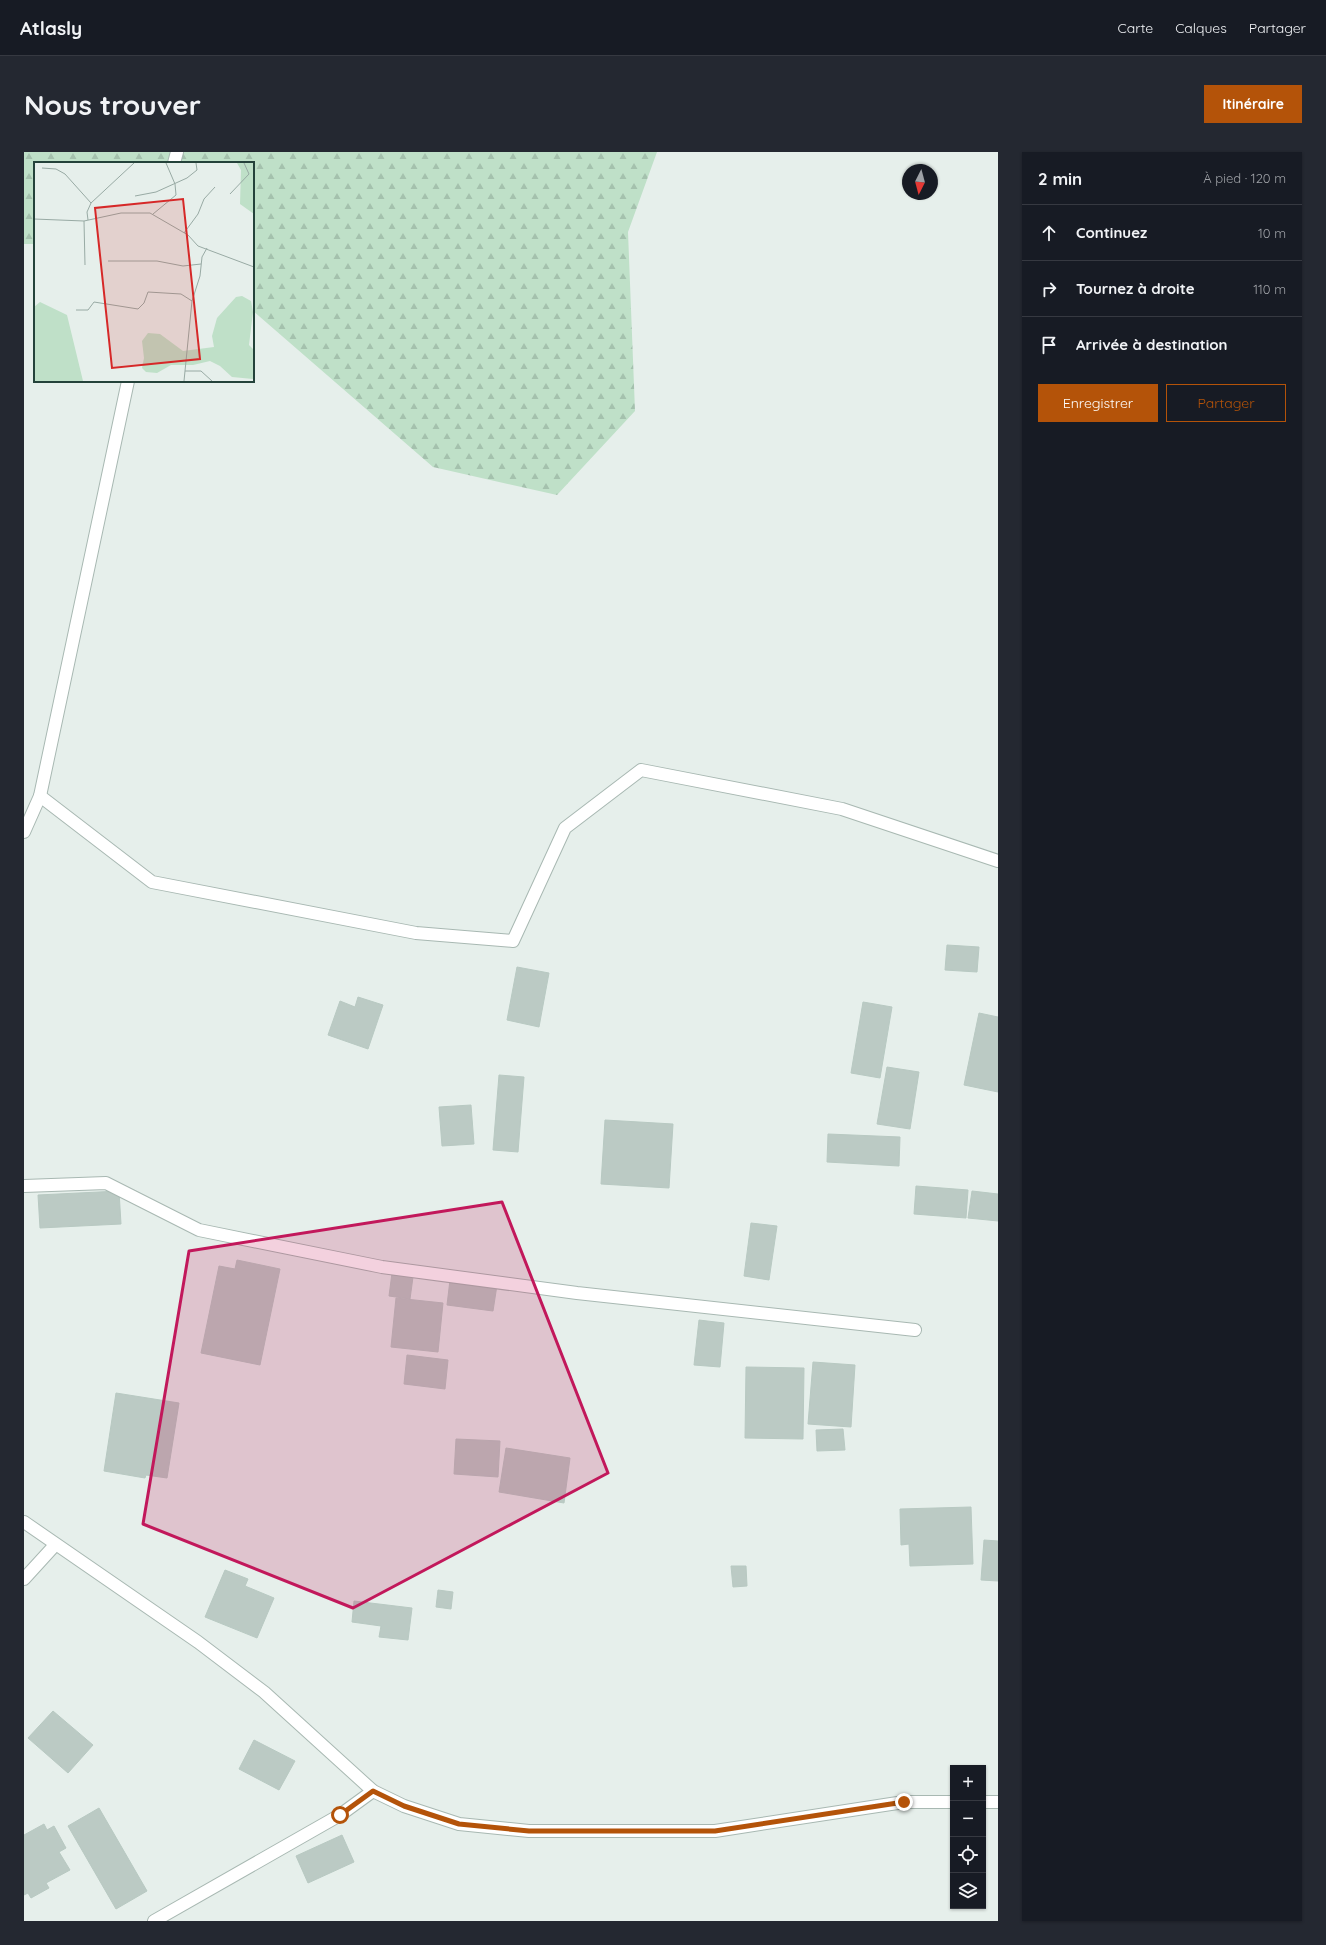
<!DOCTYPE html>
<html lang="fr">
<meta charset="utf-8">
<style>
:root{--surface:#171b24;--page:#242831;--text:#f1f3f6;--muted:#9ea1a6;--line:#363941;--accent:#b45309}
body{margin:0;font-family:Quicksand,sans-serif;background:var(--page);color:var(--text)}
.controls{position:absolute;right:12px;bottom:12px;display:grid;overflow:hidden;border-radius:0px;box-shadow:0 1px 3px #0004}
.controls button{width:36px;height:36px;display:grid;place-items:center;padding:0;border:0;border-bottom:1px solid var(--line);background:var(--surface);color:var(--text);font:20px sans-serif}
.compass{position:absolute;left:878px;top:12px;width:36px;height:36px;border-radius:50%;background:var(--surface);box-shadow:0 1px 3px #0004;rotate:186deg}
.stop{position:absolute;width:12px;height:12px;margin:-9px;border:3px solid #b45309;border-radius:50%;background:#fff}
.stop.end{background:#b45309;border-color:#fff;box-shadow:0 1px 4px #0008}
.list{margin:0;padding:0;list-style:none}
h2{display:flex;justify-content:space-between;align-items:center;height:52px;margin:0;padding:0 16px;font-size:17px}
h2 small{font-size:13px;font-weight:400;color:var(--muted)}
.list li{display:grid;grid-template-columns:26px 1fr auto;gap:12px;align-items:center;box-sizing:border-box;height:56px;padding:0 16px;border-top:1px solid var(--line)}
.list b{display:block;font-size:15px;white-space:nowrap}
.list em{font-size:13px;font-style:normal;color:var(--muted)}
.actions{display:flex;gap:8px;padding:12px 16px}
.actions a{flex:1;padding:9px 0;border:1px solid var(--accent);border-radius:0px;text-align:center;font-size:14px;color:var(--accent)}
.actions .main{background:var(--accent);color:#fff}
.icon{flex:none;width:22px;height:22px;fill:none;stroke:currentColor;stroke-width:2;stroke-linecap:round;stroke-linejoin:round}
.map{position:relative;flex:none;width:974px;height:1769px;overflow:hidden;border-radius:0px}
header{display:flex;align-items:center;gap:24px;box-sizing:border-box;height:56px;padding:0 20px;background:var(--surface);border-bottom:1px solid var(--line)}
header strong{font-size:19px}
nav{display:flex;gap:22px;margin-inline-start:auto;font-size:14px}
.intro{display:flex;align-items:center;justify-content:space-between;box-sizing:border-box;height:96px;padding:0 24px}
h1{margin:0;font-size:28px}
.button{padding:10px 18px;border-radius:0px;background:var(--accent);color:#fff;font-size:14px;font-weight:700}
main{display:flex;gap:24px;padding:0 24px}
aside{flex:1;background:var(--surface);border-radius:0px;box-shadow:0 1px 3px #0004}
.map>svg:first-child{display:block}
.forest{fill:url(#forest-firs)}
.building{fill:#bbcac4;stroke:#b8c9c2}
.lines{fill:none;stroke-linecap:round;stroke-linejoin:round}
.minor-casing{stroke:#a8b8b2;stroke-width:14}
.minor{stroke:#fff;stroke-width:12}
.route{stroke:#b45309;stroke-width:5}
.marked{fill:#c2185b;fill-opacity:0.2;stroke:#c2185b;stroke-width:3;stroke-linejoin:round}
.inset-road{fill:none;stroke:#98aaa4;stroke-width:1}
.view{fill:#d62828;fill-opacity:0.15;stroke:#d62828;stroke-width:2}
.inset-edge{fill:none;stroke:#24423a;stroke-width:2}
</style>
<header>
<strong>Atlasly</strong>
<nav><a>Carte</a><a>Calques</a><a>Partager</a></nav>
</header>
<div class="intro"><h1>Nous trouver</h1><a class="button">Itinéraire</a></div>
<main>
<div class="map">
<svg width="974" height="1769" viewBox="0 0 974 1769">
<defs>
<pattern id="forest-firs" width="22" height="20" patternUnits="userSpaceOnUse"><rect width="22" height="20" fill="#bfe0c8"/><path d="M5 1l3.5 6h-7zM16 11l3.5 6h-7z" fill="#a4c1ad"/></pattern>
</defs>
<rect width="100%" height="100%" fill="#e6efeb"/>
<path class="forest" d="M0 0H633L604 80 611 259 533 343 409 315 229 159V11H11V92H0Z"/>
<g class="building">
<path d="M923 793 955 795 953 820 921 818Z"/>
<path d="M493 815 525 821 515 875 483 868Z"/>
<path d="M334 845 359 853 344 897 304 883 316 849 331 855Z"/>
<path d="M839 850 868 855 856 926 827 921Z"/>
<path d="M955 861 974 865V940L940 933Z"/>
<path d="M863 915 895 920 886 977 853 972Z"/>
<path d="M475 923 500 925 494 1000 469 998Z"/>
<path d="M447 953 450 992 418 994 415 955Z"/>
<path d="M581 968 649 972 645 1036 577 1032Z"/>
<path d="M804 982 876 985 875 1014 803 1010Z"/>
<path d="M892 1034 944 1038 942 1066 890 1062Z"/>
<path d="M95 1039 97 1072 16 1076 14 1043Z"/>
<path d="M948 1039 974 1042V1069L944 1066Z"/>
<path d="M727 1071 753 1074 745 1128 720 1124Z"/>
<path d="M213 1108 256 1117 236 1213 177 1201 195 1114 211 1117Z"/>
<path d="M368 1121 389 1125 386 1147 365 1144Z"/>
<path d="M426 1128 473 1133 469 1159 423 1153Z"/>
<path d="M372 1146 419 1151 414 1200 367 1195Z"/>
<path d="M675 1168 700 1171 696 1215 670 1213Z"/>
<path d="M383 1203 424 1208 421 1237 380 1232Z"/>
<path d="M789 1210 831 1213 827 1275 784 1272Z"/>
<path d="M722 1215 780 1216 779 1287 721 1286Z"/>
<path d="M92 1241 155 1251 143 1326 122 1323 121 1326 80 1319Z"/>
<path d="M819 1277 821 1298 793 1299 792 1278Z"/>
<path d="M432 1287 476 1289 474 1325 430 1322Z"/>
<path d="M482 1296 546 1306 540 1351 475 1340Z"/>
<path d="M947 1355 949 1412 886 1414 885 1392 877 1393 876 1357Z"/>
<path d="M960 1388 974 1389V1429L957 1428Z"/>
<path d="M707 1414H722L723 1434 709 1435Z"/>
<path d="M201 1418 224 1427 221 1434 250 1446 233 1486 181 1465Z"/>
<path d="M414 1438 429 1440 427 1457 412 1455Z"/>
<path d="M330 1449 388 1456 384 1488 355 1485 357 1474 328 1470Z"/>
<path d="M29 1559 69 1593 44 1621 4 1586Z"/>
<path d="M230 1588 271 1609 255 1638 215 1617Z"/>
<path d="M75 1656 123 1739 92 1757 44 1674Z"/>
<path d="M20 1672 23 1678 30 1674 42 1696 35 1700 46 1718 22 1731 25 1736 7 1746 4 1741 0 1743V1683Z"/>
<path d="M318 1683 330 1710 284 1731 272 1704Z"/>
</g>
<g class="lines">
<defs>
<g id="minor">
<path d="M150 11 153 0"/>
<path d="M16 644 128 730 392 781 489 789 541 676 617 618 818 657 974 709"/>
<path d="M0 680 16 644 104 229"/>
<path d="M0 1034 82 1031 175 1078 358 1115 553 1141 891 1178"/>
<path d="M0 1370 174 1490 240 1540 349 1639 380 1654 435 1672 505 1679H691L880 1650H929"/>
<path d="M0 1427 31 1393"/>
<path d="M959 1650H974"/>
<path d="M130 1769 316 1663 349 1639"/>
</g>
</defs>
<use href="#minor" class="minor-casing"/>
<use href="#minor" class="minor"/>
</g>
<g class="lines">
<path class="route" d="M316 1663 349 1639 380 1654 435 1672 505 1679H691L880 1650"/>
</g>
<path class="marked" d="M478 1050 584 1321 329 1456 119 1372 165 1099Z"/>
<g transform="translate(10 10)">
<rect width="220" height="220" fill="#e6efeb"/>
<path d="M203 1H220V52L206 42 207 8ZM208 134 217 139 219 150 215 183 220 188 219 217 198 215 186 204 176 199 159 203H137L123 211 112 210 108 206 110 196 108 179 114 171 126 172 149 189 180 185 178 174 183 156 202 135ZM6 140 33 153 49 219H0V145Z" fill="#bfe0c8"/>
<path class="inset-road" d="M8 6 22 7 31 12 57 41M196 32 215 12 210 1M101 34 122 30 153 16 163 8 162 1M119 52 142 33 141 22 132 1M0 57 50 59 87 51H116L154 73 164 84 220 105M54 58 53 50 57 41 100 1M50 59 51 103M150 71 164 52 170 37 181 25M74 99H123L149 104 167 102M42 148H54L60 140 104 147 110 141 114 130 147 132 158 139M151 209H167L178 219M150 219 158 139 166 114 168 95 173 86"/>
<path class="view" d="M149 37 166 197 78 206 61 46Z"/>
<rect width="220" height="220" class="inset-edge"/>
</g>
</svg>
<div class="controls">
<button>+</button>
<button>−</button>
<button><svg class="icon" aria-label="locate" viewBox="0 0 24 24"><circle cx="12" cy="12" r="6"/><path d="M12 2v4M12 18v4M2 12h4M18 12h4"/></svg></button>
<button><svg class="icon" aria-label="layers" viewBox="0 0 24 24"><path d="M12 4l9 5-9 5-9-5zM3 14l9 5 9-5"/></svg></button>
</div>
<svg class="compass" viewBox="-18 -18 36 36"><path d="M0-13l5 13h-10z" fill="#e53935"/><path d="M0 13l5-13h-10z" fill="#9ea1a6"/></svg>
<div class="stop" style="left:316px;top:1663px"></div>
<div class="stop end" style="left:880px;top:1650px"></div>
</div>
<aside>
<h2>2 min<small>À pied · 120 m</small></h2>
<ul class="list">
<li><svg class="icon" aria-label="ahead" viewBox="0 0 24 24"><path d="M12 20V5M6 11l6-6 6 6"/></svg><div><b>Continuez</b></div><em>10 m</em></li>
<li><svg class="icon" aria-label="right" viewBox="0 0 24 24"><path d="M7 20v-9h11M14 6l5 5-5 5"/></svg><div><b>Tournez à droite</b></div><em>110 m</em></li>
<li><svg class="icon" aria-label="arrive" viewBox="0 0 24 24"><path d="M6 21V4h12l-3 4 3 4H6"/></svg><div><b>Arrivée à destination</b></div></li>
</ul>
<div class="actions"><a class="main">Enregistrer</a><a>Partager</a></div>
</aside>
</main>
